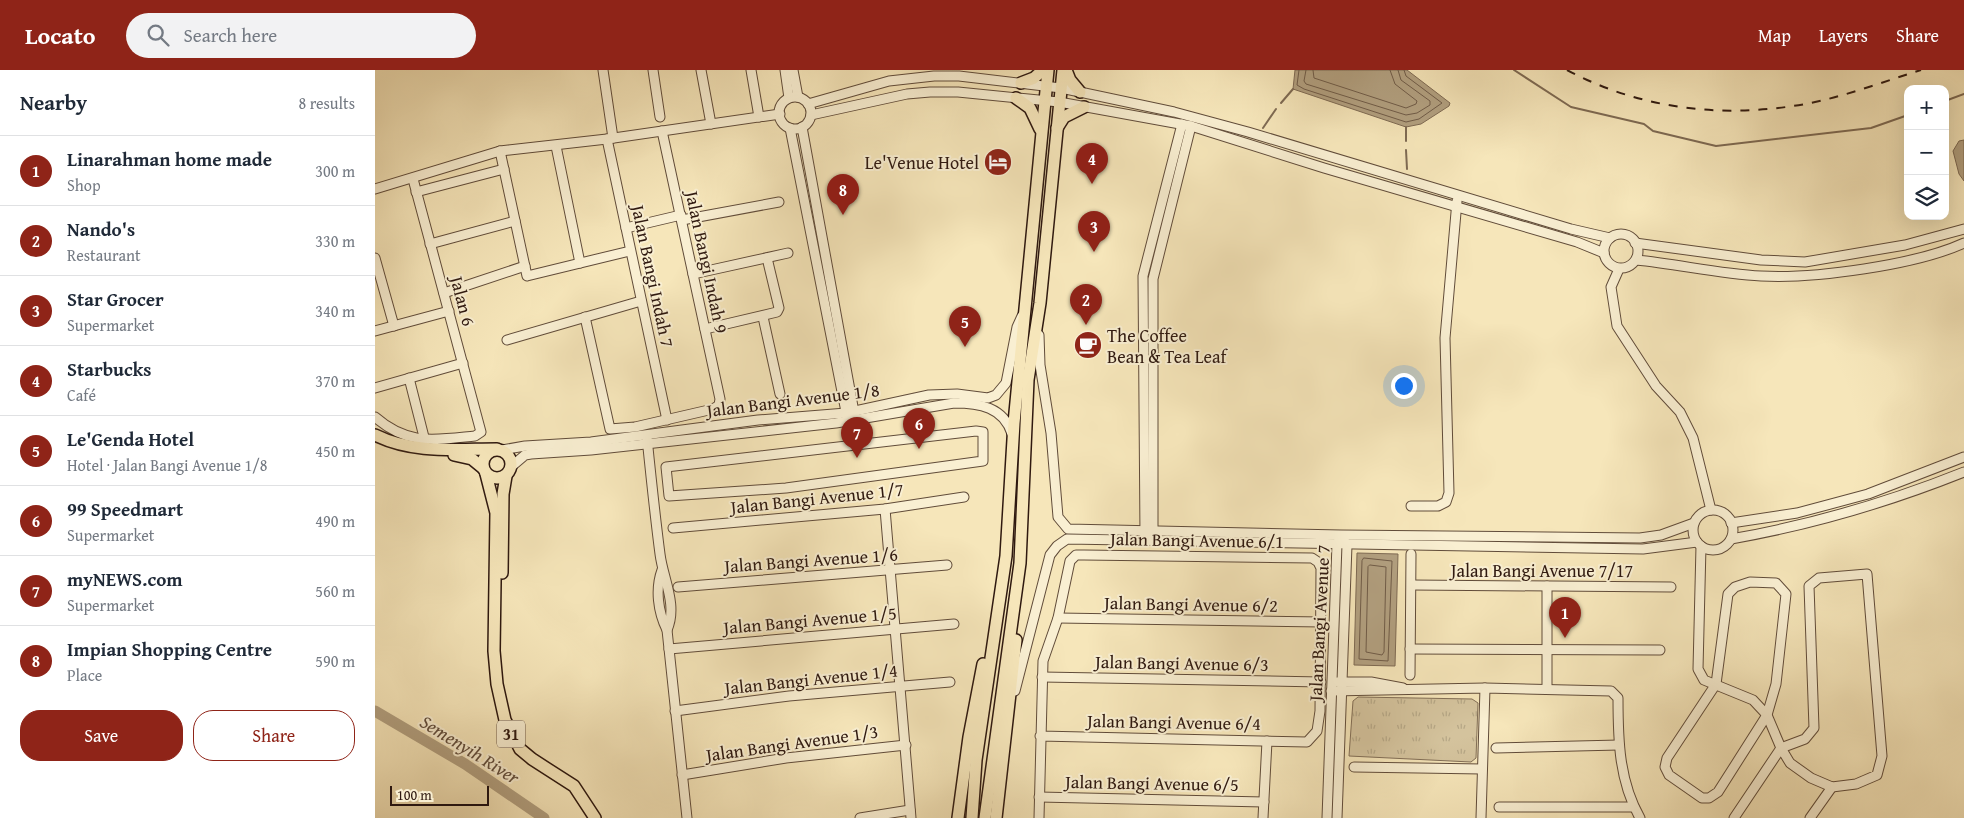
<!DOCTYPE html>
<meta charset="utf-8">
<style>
:root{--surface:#fff;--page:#f2f2f3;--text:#1f2937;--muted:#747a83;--line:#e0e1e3;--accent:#8f2418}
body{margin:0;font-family:"Gentium Book Plus",serif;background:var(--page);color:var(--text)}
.controls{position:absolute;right:15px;top:15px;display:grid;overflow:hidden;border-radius:10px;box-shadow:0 5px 20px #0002}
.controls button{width:45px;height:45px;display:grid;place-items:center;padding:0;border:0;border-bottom:1px solid var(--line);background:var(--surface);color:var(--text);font:25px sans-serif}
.scale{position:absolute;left:15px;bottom:12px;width:99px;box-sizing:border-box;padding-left:5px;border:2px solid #2f1910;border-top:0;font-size:14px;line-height:18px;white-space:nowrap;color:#2f1910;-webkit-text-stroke:4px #f9efd2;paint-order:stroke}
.you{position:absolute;left:1028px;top:315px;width:18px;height:18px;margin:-12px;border:4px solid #fff;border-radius:50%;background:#1a73e8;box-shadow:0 0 0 8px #1a73e833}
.badge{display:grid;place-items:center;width:32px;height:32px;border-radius:50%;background:var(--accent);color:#fff;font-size:16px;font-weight:700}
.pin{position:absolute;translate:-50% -41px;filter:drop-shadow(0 1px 2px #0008)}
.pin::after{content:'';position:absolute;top:26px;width:18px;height:15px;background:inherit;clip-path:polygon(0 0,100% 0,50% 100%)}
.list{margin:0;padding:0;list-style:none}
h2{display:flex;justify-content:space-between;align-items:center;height:65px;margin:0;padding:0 20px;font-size:21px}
h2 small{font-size:16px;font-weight:400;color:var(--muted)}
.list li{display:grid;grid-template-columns:32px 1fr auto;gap:15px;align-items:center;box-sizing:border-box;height:70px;padding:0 20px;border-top:1px solid var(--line)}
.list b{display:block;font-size:19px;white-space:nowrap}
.list p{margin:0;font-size:16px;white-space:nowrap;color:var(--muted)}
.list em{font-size:16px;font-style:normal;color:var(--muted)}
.actions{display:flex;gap:10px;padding:15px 20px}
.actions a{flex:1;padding:11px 0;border:1px solid var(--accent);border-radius:20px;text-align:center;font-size:18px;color:var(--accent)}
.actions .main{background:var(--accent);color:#fff}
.icon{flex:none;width:28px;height:28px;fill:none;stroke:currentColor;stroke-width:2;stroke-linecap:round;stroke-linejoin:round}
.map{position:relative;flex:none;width:1589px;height:748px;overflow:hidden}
header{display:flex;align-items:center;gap:30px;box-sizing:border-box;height:70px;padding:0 25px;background:var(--accent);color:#fff}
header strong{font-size:24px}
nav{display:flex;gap:28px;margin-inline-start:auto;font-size:18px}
.search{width:350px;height:45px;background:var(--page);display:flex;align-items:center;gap:12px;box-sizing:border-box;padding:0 18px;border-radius:28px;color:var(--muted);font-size:19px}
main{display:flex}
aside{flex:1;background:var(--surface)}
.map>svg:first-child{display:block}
.park{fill:url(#park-tufts);stroke:#826e56}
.water{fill:#b2a080;stroke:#7e6a53}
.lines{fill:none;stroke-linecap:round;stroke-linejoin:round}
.shore{stroke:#705c48;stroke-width:1}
.stream{stroke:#7e6a53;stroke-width:2}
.river{stroke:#b2a080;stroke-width:11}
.minor-casing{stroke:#614c3a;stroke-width:11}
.major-casing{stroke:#2f1910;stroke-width:14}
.minor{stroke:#f9efd2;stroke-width:9}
.major{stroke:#f6e6ba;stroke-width:11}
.rail{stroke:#2f1910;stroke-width:2;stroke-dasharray:9 9;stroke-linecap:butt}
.labels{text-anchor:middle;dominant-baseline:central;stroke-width:4;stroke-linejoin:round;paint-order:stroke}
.shield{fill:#f9efd2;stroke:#6c594a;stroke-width:1}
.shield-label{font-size:16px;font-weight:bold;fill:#2f1910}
.poi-label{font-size:18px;fill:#2f1910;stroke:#f9efd2;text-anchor:end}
.street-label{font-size:18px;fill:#2f1910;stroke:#f9efd2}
.water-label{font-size:19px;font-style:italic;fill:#634f3d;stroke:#f9efd2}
</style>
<header>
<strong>Locato</strong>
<div class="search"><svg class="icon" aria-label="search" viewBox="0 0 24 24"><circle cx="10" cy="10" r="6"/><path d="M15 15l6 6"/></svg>Search here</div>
<nav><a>Map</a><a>Layers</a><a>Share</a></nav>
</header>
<main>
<aside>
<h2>Nearby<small>8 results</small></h2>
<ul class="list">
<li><span class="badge">1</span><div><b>Linarahman home made</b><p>Shop</p></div><em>300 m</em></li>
<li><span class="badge">2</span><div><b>Nando's</b><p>Restaurant</p></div><em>330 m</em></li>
<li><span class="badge">3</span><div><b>Star Grocer</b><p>Supermarket</p></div><em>340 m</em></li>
<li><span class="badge">4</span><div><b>Starbucks</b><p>Café</p></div><em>370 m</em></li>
<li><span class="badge">5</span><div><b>Le'Genda Hotel</b><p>Hotel · Jalan Bangi Avenue 1/8</p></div><em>450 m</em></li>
<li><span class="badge">6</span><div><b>99 Speedmart</b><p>Supermarket</p></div><em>490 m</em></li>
<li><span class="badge">7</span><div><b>myNEWS.com</b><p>Supermarket</p></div><em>560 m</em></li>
<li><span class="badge">8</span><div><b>Impian Shopping Centre</b><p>Place</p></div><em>590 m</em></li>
</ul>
<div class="actions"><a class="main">Save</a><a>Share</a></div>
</aside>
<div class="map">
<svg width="1589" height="748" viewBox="0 0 1589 748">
<defs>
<pattern id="park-tufts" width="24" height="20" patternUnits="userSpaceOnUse" patternTransform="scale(1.25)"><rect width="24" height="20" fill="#d4c39d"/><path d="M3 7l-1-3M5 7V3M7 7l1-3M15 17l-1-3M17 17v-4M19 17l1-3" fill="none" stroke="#b6a786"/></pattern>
</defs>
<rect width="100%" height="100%" fill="#f6e6ba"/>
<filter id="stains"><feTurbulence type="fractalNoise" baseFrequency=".004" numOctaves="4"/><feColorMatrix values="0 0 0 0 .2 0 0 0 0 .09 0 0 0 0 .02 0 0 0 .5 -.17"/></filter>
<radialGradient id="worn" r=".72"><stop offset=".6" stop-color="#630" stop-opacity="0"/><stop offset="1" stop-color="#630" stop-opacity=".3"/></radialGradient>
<path class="park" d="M983 627 1097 629 1103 633 1101 688 1096 692 974 686 978 631Z"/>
<g class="water">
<path d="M920 0H1032L1075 33 1074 36 1046 54 1031 57 918 19Z"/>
<path d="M1589 70V111L1584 104 1578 81 1584 71Z"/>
<path d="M982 483 1023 484 1020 596 979 595Z"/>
</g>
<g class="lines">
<g class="shore">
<path d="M924 0 922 15 929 19 1031 52 1044 49 1067 33 1031 6 1029 0"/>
<path d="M931 0 929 11 931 14 1031 45 1042 43 1055 35V31L1026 10 1023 0"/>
<path d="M938 0 939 8 1031 38 1041 34 1042 31 1020 14 1015 0"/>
<path d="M989 488 1017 491 1013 591 984 589 987 491Z"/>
<path d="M995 495 1011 497 1009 582 1007 585 991 582 993 497Z"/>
</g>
<g class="stream">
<path d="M1139 0 1196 37 1269 54 1278 61 1341 76 1496 58 1533 45"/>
<path d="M1570 31 1589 24"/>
<path d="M906 33 918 19"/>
<path d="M1031 57V71"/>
<path d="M888 58 901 39"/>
<path d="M1031 80 1032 99"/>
</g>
<path class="river" d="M0 641 90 694 169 748"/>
<defs>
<g id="minor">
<path d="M228 0 238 68"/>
<path d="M278 0 285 47"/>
<path d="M326 0 336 54"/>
<path d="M376 0 384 47"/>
<path d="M410 0 414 28"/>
<path d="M418 0 423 27"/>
<circle cx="420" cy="43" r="16"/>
<path d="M433 34 514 11 559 6H584L686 18 799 42 873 62 1196 159 1235 168"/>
<path d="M436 45 532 24 555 22H583L684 32 816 56 949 98 1202 172 1229 183"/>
<path d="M427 57 479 342 477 356 481 376"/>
<path d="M415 58 472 347"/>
<path d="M232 69 292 350"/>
<path d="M181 76 205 193"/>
<path d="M125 81 152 206 255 181"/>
<path d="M0 119 125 81 232 69 405 44"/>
<path d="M41 122 129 99"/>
<path d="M307 150 404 132"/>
<path d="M251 158 306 145"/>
<circle cx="1246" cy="181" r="17"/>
<path d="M1260 173 1386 190 1430 192 1530 175 1589 159"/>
<path d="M55 174 140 151"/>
<path d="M0 188 19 256"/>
<path d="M1261 190C1303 194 1344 204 1386 206 1439 209 1541 195 1589 173"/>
<path d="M1244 199 1236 217 1242 256 1281 316 1305 342 1318 368 1336 440"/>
<path d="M318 204 413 183"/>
<path d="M69 223 150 196"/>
<path d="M210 247 235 359 260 357 338 339 344 335 345 329 287 61"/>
<path d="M388 247 405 324"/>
<path d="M330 259 402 242 404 238 392 188"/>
<path d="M0 261 74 241"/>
<path d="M664 265 665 295 676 363 683 447 693 459 966 465 1265 468 1286 465 1319 453"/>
<path d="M132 270 266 231"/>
<path d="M34 308 50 371"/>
<path d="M0 318 88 293"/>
<path d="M0 347C33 376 60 370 100 366L106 362 38 109"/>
<path d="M601 361 608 362V391L411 418 294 426 291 397Z"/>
<path d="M272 368C276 407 280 446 285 484 288 509 303 535 292 560"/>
<path d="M127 380 150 376 216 372 383 350 471 343 554 325 582 324 613 328 621 325 631 313 642 257 647 246"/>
<path d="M137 396 150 385 156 384 216 380 461 353 579 333C604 333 629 337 637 364"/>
<path d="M1036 436H1063L1071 432 1074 423 1070 268 1082 131"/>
<path d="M510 439 536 748"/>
<circle cx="1338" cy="460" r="20"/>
<path d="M1356 453 1422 443 1493 424 1589 387"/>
<path d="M298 458 510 439 589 427"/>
<path d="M770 466 768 206 807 54"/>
<path d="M778 466V209L816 56"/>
<path d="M1356 469C1436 455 1514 432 1589 402"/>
<path d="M1326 476 1323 599 1329 610 1378 630 1392 645 1406 678 1415 693 1436 708 1457 717 1481 714 1502 705 1507 686 1492 504 1444 508 1434 516 1439 658 1430 669 1406 678 1359 748"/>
<path d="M287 500C280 519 283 542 292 560L312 748"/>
<path d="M1375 512 1401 513 1411 524 1401 614 1392 645 1343 722 1334 728H1327L1294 705 1290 697 1292 688 1341 614 1353 524 1360 517Z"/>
<path d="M1037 515 1296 517"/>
<path d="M1172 516V618"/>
<path d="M303 517 572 495"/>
<path d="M683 548 947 552"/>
<path d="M294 579 579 554"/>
<path d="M1035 579 1285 580"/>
<path d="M1035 605 1036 484"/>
<path d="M667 607 946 612"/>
<path d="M962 612H996L1028 618"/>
<path d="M640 621 675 485 682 476 692 469 1268 479 1322 472"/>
<path d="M956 621 1110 618 1236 621 1243 628C1243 670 1244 711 1265 748"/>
<path d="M300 641 414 626 575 612"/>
<path d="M1121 678 1244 675"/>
<path d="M979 697 1107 699"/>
<path d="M307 705 411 688 531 675"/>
<path d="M664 727 889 732"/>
<path d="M1124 737H1259"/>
<path d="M485 748 535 740"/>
<path d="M664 748 668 591 683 548 695 491 701 485H709L937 488 943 492 946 498 945 641 942 661 932 672 665 666"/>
<path d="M888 748 892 671"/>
<path d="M952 748 962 474 964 470"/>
<path d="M962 748 972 475 970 472"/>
<path d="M1106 748 1110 618"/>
<path d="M1435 748 1457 717"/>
</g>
<g id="major">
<path d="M691 0 695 10 705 22"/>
<path d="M646 13 659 8 668 0"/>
<path d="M641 28 655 38 665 59"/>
<path d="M682 58 689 47 709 37"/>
<path d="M0 365C38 384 80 379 122 379"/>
<circle cx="122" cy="394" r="14"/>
<path d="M79 385 97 389 108 398"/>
<path d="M111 404 121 443 119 581 122 614 130 650 145 679 157 689 199 716 220 748"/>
<path d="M127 503 128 424 131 406"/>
<path d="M583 748 594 667 608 594"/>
<path d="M597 748 601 690 631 486 639 353 673 0"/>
<path d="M610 748 645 493 653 310 665 233 688 0"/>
<path d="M621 748 641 570"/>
</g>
</defs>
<use href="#minor" class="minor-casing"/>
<use href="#major" class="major-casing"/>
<use href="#minor" class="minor"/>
<use href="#major" class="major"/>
<path class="rail" d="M1192 0C1261 37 1340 48 1418 36 1461 30 1504 13 1546 0"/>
</g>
<defs>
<symbol id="hotel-disc" viewBox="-11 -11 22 22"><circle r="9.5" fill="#8f2418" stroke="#f9efd2"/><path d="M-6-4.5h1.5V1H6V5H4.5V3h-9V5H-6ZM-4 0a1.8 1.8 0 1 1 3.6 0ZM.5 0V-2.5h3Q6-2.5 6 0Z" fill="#fff"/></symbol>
<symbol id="cafe-disc" viewBox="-11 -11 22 22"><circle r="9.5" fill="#8f2418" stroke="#f9efd2"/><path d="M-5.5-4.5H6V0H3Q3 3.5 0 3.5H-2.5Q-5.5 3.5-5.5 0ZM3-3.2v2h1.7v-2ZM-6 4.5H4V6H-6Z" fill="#fff"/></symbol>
</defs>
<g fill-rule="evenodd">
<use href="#hotel-disc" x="607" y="76" width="32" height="32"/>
<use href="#cafe-disc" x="697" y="259" width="32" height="32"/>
</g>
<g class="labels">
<rect class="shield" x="122" y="650.5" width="28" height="27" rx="4"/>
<g class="shield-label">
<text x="136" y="664">31</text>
</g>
<g class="poi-label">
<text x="604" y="92">Le'Venue Hotel</text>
<text x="732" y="265" text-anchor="start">The Coffee<tspan x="732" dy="21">Bean &amp; Tea Leaf</tspan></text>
</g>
<g class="street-label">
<text transform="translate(332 192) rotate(78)">Jalan Bangi Indah 9</text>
<text transform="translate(278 206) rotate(78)">Jalan Bangi Indah 7</text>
<text transform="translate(88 231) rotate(75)">Jalan 6</text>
<text transform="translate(418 330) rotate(-7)">Jalan Bangi Avenue 1/8</text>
<text transform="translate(442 428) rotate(-6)">Jalan Bangi Avenue 1/7</text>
<text transform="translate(822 470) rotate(1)">Jalan Bangi Avenue 6/1</text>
<text transform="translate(436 490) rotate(-4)">Jalan Bangi Avenue 1/6</text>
<text x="1167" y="500">Jalan Bangi Avenue 7/17</text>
<text transform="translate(816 534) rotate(1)">Jalan Bangi Avenue 6/2</text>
<text transform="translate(435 550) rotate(-5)">Jalan Bangi Avenue 1/5</text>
<text transform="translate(944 553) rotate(-87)">Jalan Bangi Avenue 7</text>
<text transform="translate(807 593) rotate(1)">Jalan Bangi Avenue 6/3</text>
<text transform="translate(436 609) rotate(-6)">Jalan Bangi Avenue 1/4</text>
<text transform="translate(799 652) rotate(1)">Jalan Bangi Avenue 6/4</text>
<text transform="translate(417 673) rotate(-8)">Jalan Bangi Avenue 1/3</text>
<text transform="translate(777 713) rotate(1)">Jalan Bangi Avenue 6/5</text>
</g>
<g class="water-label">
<text transform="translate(95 679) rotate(32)">Semenyih River</text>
</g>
</g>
<rect width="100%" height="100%" filter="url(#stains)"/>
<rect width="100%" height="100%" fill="url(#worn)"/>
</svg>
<div class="controls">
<button>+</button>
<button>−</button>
<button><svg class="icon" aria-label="layers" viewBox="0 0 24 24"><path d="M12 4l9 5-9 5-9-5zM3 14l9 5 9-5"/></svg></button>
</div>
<div class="scale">100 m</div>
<div class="you"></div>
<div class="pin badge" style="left:1190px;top:568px">1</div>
<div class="pin badge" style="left:711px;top:255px">2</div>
<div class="pin badge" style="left:719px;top:182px">3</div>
<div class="pin badge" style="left:717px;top:114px">4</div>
<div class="pin badge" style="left:590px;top:277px">5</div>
<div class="pin badge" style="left:544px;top:379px">6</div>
<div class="pin badge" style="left:482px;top:388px">7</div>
<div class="pin badge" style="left:468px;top:145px">8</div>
</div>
</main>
